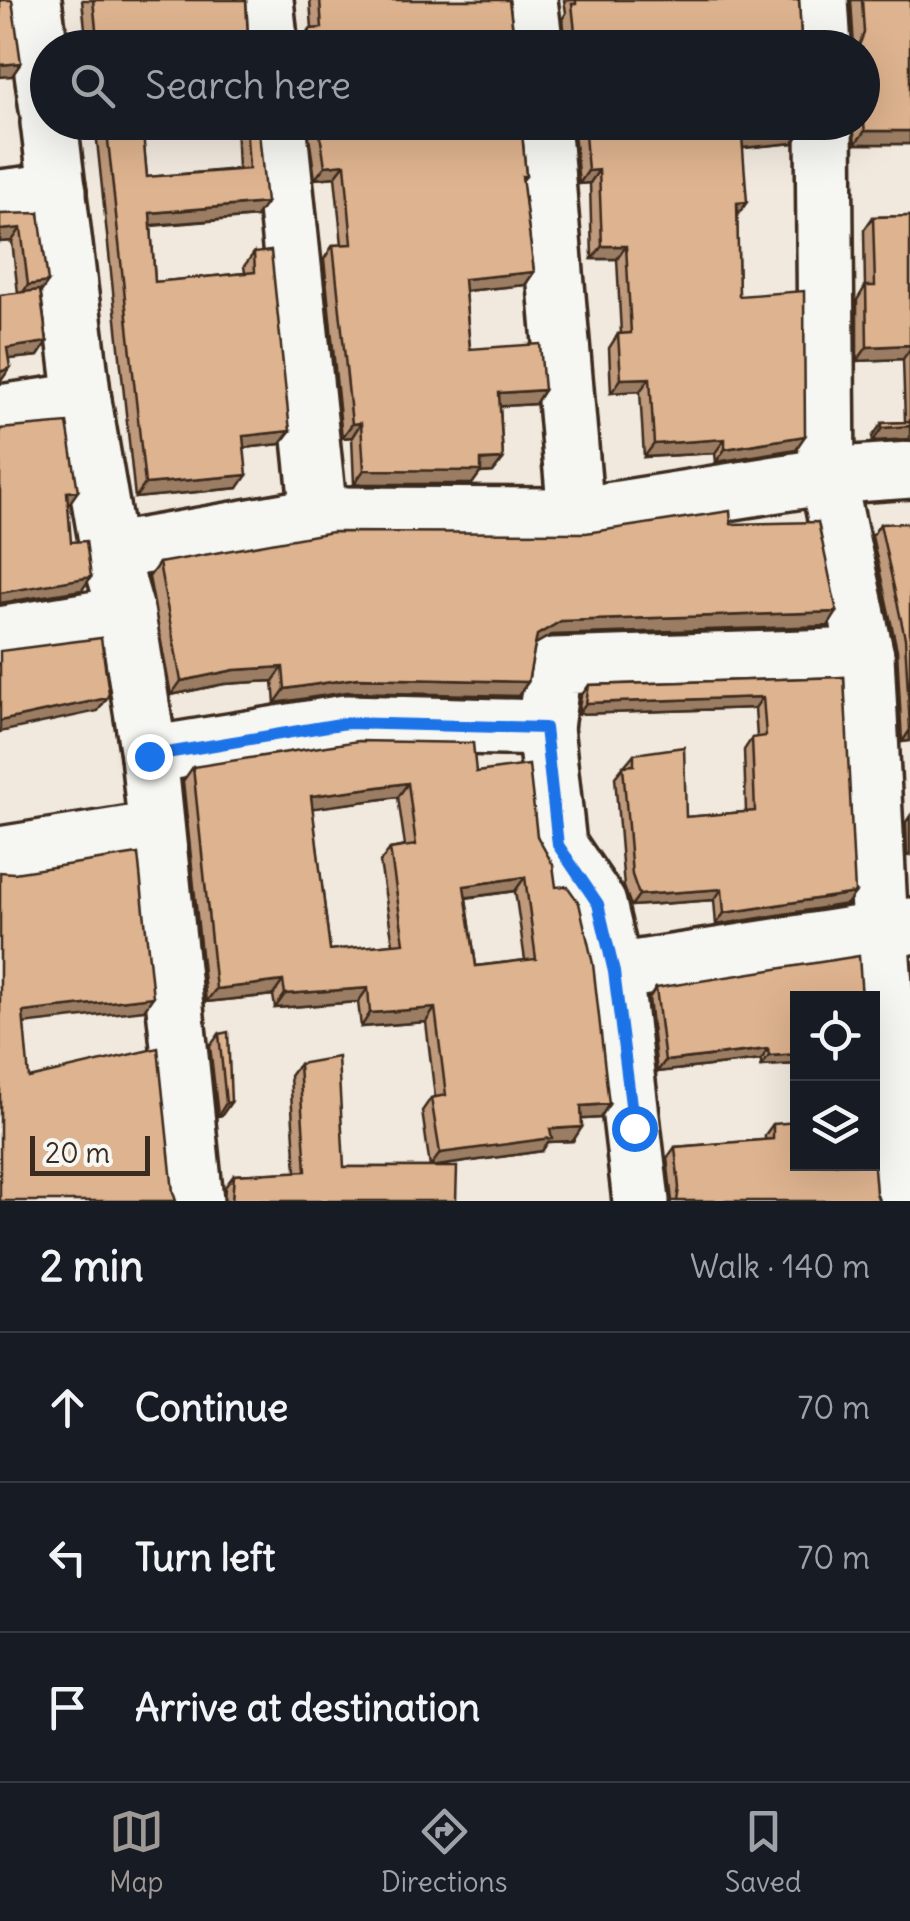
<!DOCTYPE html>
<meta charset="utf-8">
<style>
:root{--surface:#171b24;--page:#242831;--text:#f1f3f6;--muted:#9ea1a6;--line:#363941;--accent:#9f9995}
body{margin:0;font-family:Delius,sans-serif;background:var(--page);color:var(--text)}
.controls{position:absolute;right:30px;bottom:30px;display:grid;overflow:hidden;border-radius:0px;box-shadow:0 10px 40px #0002}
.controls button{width:90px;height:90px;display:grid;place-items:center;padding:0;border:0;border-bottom:2px solid var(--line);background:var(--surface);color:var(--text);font:50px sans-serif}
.scale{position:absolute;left:30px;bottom:25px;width:120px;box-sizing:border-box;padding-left:10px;border:5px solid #3b2a1e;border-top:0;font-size:28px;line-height:35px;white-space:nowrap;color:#3b2a1e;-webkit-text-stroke:8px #f6f6f2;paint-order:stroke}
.stop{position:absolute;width:30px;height:30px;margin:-22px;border:8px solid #1a73e8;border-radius:50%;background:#fff}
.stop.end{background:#1a73e8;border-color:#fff;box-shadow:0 2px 10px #0008}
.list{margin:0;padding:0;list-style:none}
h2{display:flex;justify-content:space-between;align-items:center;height:130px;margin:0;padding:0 40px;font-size:42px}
h2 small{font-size:32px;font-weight:400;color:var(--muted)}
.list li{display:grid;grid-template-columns:65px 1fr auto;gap:30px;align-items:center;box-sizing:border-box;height:150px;padding:0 40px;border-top:2px solid var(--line)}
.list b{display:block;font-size:38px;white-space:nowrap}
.list em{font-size:32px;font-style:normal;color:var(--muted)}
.icon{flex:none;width:55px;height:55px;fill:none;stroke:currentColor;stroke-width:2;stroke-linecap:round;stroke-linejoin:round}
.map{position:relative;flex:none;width:910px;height:1201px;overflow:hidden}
.search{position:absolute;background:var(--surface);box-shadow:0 10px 40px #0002;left:30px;right:30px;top:30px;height:110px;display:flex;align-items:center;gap:25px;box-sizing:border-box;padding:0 35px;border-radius:55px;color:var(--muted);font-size:38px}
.sheet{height:580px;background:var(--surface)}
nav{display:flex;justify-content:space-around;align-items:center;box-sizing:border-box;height:140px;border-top:2px solid var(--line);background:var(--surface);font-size:28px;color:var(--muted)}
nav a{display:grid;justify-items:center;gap:5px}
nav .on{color:var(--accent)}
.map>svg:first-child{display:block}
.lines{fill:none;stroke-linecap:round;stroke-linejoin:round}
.minor-casing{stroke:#3b2a1e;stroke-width:62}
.minor{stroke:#f6f6f2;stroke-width:55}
.wall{fill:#bf9a7b;stroke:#3b2a1e;stroke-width:2.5;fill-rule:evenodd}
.shaded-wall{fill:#9b7d64;stroke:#3b2a1e;stroke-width:2.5}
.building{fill:#deb38f;stroke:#3b2a1e;stroke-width:2.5;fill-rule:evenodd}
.route{stroke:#1a73e8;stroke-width:12}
</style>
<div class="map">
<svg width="910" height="1201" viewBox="0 0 910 1201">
<rect width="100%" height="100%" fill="#f1e9de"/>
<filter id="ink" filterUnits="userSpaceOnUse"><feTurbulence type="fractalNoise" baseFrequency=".01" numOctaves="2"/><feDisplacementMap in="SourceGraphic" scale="20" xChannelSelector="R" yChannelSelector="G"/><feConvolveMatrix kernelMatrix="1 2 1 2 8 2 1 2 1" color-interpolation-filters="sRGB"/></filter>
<g filter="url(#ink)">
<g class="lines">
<defs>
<g id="minor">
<path d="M33 0 48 109"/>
<path d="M265 0 270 48"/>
<path d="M529 0 535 48"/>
<path d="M820 0 823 48"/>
<path d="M49 122 83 401 109 552 127 614 149 755 195 1201"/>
<path d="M278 122 319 515"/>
<path d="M542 122 576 516"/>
<path d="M824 122 827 476 866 656 880 931 900 1201"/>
<path d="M0 198 58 191"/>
<path d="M0 413 83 401"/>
<path d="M109 552 319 515 576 516 827 476 910 470"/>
<path d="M0 635 127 614"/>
<path d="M149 755 346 723 545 728"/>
<path d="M0 855 156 830"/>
<path d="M614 972 910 926"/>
<path d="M641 1201 614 972 598 904 558 845 545 728 553 666 866 656"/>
</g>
</defs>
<use href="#minor" class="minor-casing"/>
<use href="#minor" class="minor"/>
</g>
<g class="wall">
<path d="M82 0H246L248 38 252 48H87Z"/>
<path d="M310 0H509L514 39 517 48H300L301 42 310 29H312Z"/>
<path d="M564 0H799L801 38 808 48H566L563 18 566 13Z"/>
<path d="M851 0H910V144H855L853 122H862V48H854Z"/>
<path d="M95 122H182L142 126 147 177 238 169 236 122H258L256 217 151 226 155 282 245 273 244 266 254 253 290 431 280 444 244 448 238 488 135 498Z"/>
<path d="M307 122H521L526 176 522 181 534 272 525 285 465 291 470 349 544 390 535 404 500 406 503 459 493 472 480 473 472 484H354L352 437 342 438 324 259 333 245H342L335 177 315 179Z"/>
<path d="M573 122H801L802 130 793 143 743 148 737 215 739 296 796 449 716 462 715 453 644 457 640 391 611 393 609 348 618 334H621L617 259H592L590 183 579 184Z"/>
<path d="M39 213 40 293 47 342 38 356 9 359 0 382V295L18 293 12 241 0 242Z"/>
<path d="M910 216V439L873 441 872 437 882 423 905 422 903 359 857 361V300L865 287 864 230 873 217Z"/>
<path d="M731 524 828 626 551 635 535 644 528 682 518 696 347 692 275 703 273 681 224 684 171 695 149 577 159 563Z"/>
<path d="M880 524 910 560V741L902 742 897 650 872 536Z"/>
<path d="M844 677 847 904 716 925 714 900 631 906 624 887 615 777 634 754 686 817 746 812 744 750 752 738H757L755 708 578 714 581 696 589 685Z"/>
<path d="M193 767 476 772 537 836 556 887 609 1104 600 1118 582 1119 573 1141 548 1142 542 1151 430 1167 456 1201H224L225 1187 234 1175 296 1172 290 1076 299 1064 344 1167H430L422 1111 431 1098 435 1097 426 1022 361 1027 358 1002 275 1008 273 995 206 1002 183 781ZM398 797 405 846 390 849 380 862 393 944 330 950 312 808ZM515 891 525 960 476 966 466 898Z"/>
<path d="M910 816V855L907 856 906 822Z"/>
<path d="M656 988 798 1064 761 1066V1060L657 1072 649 998Z"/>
<path d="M219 1034 231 1102 222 1115 218 1116 210 1046Z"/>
<path d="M773 1124 876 1193 879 1201H672L667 1158 675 1147 765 1140V1135Z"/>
</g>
<g class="shaded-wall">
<path d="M21 63 12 76 0 77V65Z"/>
<path d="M134 122H182L132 126Z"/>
<path d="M802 130 793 143 733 149 742 136Z"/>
<path d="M865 131H910V144H855Z"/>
<path d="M345 164 335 177 315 179 325 166Z"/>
<path d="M599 170 590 183 579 184 588 171Z"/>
<path d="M747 202 738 215 737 203Z"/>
<path d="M266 203 256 217 140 226 150 213Z"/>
<path d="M21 228 12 241 0 242V230Z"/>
<path d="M602 246H626L617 259H592Z"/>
<path d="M534 272 525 285 454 292 464 279Z"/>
<path d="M48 282 39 295 19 298 28 285Z"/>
<path d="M47 342 38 356 0 360 7 348Z"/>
<path d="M910 345V349L903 359 857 361 867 347Z"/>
<path d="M10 368 1 381 0 382V372Z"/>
<path d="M650 378 640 391 611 393 621 379Z"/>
<path d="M544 390 535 404 490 407 499 393Z"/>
<path d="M361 423 352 437 342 438 352 424Z"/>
<path d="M910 426V439L873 441 882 428Z"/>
<path d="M290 431 280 444 233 449 243 436Z"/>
<path d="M805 436 796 449 716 462 725 449Z"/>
<path d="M725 439 715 453 644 457 654 444Z"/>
<path d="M503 459 493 472 480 473 472 484H354L364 470Z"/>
<path d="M247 475 238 488 135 498 145 484Z"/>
<path d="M78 491 69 504 58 505 67 492Z"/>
<path d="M91 577 82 590 0 603V593L3 591Z"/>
<path d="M837 612 828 626 551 635 527 649 537 635 561 621Z"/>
<path d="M283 667 273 681 224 684 171 695 181 681 234 670Z"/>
<path d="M357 678 528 682 518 696 347 692 275 703 285 689Z"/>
<path d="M763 697 755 708 578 714 586 703Z"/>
<path d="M107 698 98 711 0 732V721Z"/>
<path d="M910 730V741L902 742Z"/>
<path d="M408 783 398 797 301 810 311 796Z"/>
<path d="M525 877 515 891 454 899 464 886Z"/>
<path d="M722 889 714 900 631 906 639 895Z"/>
<path d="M855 893 847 904 716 925 724 913Z"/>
<path d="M283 981 273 995 206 1002 216 989Z"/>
<path d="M368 988 358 1002 275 1008 285 994Z"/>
<path d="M153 997 144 1010 14 1025 23 1012Z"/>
<path d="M435 1008 426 1022 361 1027 370 1013Z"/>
<path d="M768 1049 761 1060 657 1072 665 1061Z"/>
<path d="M798 1054V1064L761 1066 769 1056Z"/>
<path d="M231 1102 222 1115 218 1116 226 1103Z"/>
<path d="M609 1104 600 1118 571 1120 581 1106Z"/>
<path d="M582 1127 573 1141 548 1142 542 1151 430 1167 440 1153 550 1129Z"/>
</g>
<g class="building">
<path d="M0 0H12L21 63 0 65Z"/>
<path d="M93 0H246L248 38 252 48H98Z"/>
<path d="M320 0H509L514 39 517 48H308L310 29 322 28Z"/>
<path d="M576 0H799L801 38 808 48H573L575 32 572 4H576Z"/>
<path d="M862 0H910V131H865L862 111V48H858L864 33Z"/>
<path d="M106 122H142L147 177 249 169 246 122H258L266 203 150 213 155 282 255 272 254 253 271 251 290 431 243 436 247 475 145 484Z"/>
<path d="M318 122H521L526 176H522L534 272 464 279 470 349 540 344 544 390 499 393 503 459 481 460V471L364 470 361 423 352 424 333 245 352 244 345 164 325 166Z"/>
<path d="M584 122H801L802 130 742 136 747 202 737 203 739 296 804 291 805 436 725 449V439L654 444 650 378 621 379 618 334 631 333 626 246H602L599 170 588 171Z"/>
<path d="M39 213 48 282 28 285 21 228 0 230V214Z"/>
<path d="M910 216V345L867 347 866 286H875L873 217Z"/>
<path d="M40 290 47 342 7 348 10 368 0 372V295Z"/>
<path d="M910 422V426L882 428V423Z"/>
<path d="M67 423 78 491 67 492 71 542 86 541 91 577 0 593V429Z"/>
<path d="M730 511 731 524 818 522 837 612 561 621 537 635 528 682 357 678 285 689 283 667 234 670 181 681 159 563 332 532 586 533Z"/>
<path d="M908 523 910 560V728L905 638 880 524Z"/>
<path d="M101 638 109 693 107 698 0 721V651Z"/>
<path d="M844 677 855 893 724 913 722 889 639 895 632 875 623 766 634 765V754L684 747 686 817 755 811 752 738 766 736 763 697 586 703 589 685Z"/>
<path d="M358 741 473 743 476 772 529 765 537 836 553 865 556 887 567 886 579 903 593 964 609 1104 581 1106 582 1127 550 1129 552 1138 440 1153 431 1098 446 1095 435 1008 370 1013 368 988 285 994 283 981 216 989 193 767ZM408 783 416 845 390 849 404 943 330 950 311 796ZM525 877 536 959 476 966 464 886Z"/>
<path d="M138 854 153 997 23 1012 29 1078 158 1048 173 1192 176 1201H0V872L14 873Z"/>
<path d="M859 956 862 998H798V1054L769 1056 768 1049 665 1061 656 988Z"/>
<path d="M228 1032 231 1102 226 1103 219 1034Z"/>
<path d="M338 1057 344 1167H457L456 1201H232L234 1175 306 1171 299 1064Z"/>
<path d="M798 1122V1164H872V1142L876 1193 879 1201H677L679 1188 675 1147 773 1139V1124Z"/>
</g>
</g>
<g class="lines" filter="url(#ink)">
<path class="route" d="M149 756 346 723 545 728 558 845 598 904 614 972 634 1128"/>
</g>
</svg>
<div class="controls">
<button><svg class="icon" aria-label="locate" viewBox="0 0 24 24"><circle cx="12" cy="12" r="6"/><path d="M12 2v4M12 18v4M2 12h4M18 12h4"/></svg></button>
<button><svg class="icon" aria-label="layers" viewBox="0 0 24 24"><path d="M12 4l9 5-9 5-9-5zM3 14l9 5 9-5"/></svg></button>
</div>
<div class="scale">20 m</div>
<div class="stop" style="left:634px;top:1128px"></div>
<div class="stop end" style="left:149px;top:756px"></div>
<div class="search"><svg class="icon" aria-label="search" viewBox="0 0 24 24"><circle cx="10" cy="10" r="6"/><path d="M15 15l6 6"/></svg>Search here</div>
</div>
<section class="sheet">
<h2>2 min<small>Walk · 140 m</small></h2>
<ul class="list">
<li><svg class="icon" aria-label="ahead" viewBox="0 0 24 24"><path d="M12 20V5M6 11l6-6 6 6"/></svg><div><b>Continue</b></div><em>70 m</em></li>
<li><svg class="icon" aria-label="left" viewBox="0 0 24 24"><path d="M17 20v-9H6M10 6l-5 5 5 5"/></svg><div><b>Turn left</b></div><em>70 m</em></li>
<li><svg class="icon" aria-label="arrive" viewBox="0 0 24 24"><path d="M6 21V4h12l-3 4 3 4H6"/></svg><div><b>Arrive at destination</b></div></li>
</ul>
</section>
<nav>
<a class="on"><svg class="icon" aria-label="map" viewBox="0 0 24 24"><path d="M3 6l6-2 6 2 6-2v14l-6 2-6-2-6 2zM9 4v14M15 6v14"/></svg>Map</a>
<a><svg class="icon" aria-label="directions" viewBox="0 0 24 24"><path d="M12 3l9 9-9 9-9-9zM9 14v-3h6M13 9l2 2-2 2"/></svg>Directions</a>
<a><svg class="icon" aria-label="saved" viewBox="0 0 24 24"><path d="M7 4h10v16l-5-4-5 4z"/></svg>Saved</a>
</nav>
